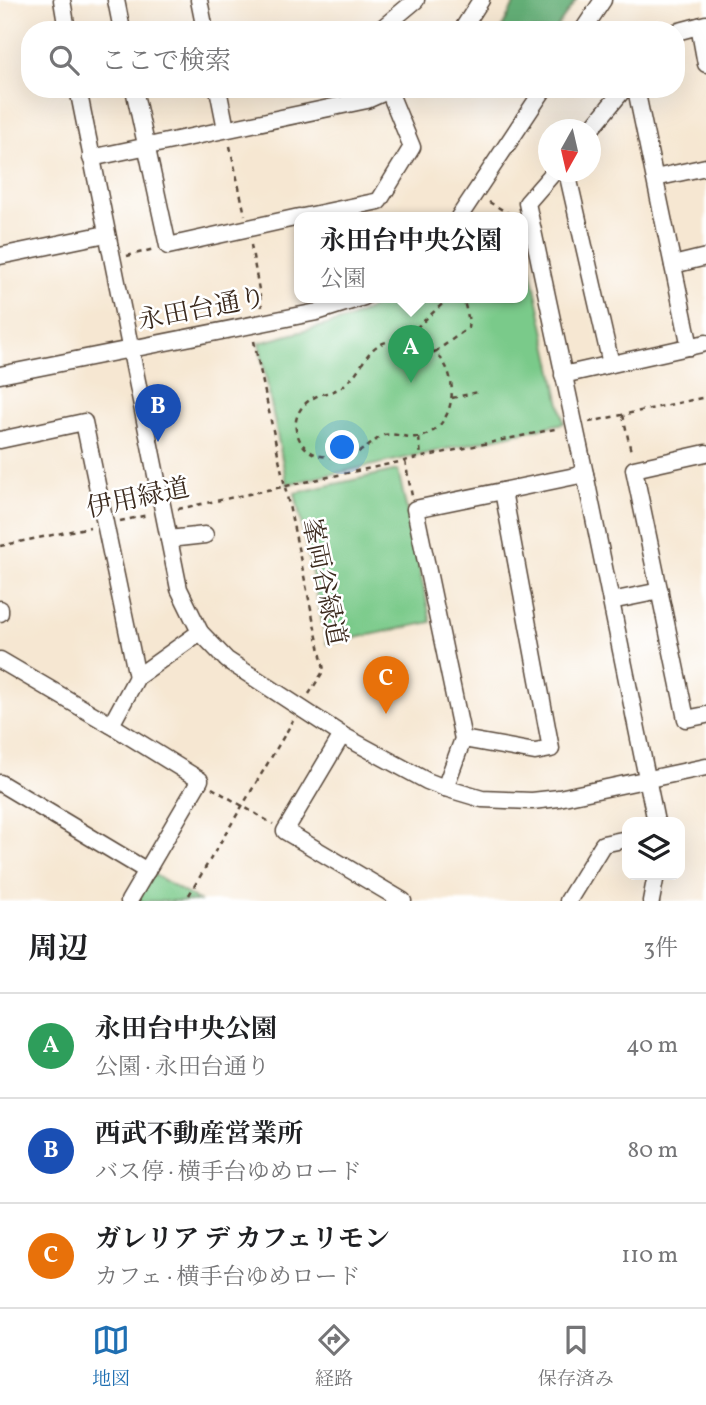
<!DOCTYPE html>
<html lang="ja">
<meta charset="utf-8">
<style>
:root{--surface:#fff;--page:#f6f6f6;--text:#202124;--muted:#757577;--line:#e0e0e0;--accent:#1f6fb2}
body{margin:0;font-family:Vollkorn,"Noto Serif JP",serif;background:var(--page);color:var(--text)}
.controls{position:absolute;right:21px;bottom:21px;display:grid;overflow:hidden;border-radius:14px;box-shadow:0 7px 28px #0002}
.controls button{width:63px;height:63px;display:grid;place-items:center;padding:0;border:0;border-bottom:2px solid var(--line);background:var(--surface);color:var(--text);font:35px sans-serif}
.compass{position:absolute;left:538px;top:119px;width:63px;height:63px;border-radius:50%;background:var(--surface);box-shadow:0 7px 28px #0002;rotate:188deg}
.you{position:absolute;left:343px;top:448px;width:24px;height:24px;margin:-18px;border:5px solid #fff;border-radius:50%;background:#1a73e8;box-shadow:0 0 0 10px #1a73e833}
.badge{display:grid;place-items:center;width:46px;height:46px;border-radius:50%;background:var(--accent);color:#fff;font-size:23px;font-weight:700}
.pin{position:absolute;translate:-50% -58px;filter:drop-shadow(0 2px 4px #0008)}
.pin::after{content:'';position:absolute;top:37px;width:24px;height:21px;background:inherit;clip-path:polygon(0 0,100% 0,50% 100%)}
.popup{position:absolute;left:294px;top:212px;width:234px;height:91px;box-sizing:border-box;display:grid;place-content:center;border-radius:14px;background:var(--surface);filter:drop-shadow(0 2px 5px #0005);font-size:23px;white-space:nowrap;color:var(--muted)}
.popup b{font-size:26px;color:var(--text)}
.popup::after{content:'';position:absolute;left:50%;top:100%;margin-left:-14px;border:14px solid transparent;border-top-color:var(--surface)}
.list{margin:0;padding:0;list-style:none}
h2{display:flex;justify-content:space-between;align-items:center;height:91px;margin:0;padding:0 28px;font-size:30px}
h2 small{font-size:23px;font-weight:400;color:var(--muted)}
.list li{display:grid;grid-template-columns:46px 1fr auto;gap:21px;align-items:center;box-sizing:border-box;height:105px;padding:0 28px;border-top:2px solid var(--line)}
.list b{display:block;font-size:26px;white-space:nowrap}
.list p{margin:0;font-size:23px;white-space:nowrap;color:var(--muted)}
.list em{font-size:23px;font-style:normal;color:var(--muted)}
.icon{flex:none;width:38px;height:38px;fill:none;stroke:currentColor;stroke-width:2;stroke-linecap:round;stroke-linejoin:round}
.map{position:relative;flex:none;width:706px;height:901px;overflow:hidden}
.search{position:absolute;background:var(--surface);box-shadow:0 7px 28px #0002;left:21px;right:21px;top:21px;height:77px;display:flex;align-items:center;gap:18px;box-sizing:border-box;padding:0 24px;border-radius:28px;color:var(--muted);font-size:26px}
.sheet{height:406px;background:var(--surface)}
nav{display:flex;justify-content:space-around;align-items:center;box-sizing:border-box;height:98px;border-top:2px solid var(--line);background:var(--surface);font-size:19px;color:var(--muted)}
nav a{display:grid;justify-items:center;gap:4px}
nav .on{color:var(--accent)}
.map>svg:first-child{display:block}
.green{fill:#7aca8a;stroke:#5a7a54;stroke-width:2}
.forest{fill:#63ae76;stroke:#4f6c4a;stroke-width:2}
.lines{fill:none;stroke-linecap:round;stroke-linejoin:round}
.minor-casing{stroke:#574639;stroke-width:19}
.path{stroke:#574639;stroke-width:2.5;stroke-dasharray:5 5;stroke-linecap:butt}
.minor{stroke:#fff;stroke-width:16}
.labels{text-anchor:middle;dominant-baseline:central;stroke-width:5;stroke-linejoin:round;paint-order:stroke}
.street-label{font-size:26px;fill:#3b2a1e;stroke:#fff}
</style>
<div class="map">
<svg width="706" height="901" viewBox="0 0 706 901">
<rect width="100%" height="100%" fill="#fff"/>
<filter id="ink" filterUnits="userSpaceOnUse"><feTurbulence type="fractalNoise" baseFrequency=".0143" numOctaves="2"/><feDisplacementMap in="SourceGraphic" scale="14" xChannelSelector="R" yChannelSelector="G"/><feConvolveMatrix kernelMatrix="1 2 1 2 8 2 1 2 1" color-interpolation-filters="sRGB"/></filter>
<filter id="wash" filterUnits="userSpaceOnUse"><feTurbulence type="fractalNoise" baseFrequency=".00686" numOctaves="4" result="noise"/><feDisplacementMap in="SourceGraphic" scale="28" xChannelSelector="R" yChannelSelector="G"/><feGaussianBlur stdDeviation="1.57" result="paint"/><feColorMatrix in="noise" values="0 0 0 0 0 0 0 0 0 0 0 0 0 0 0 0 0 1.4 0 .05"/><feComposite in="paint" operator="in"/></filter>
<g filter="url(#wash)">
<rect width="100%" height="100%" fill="#f6e7d2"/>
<g class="green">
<path d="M523 231 564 423 287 484 259 343 349 319 394 297H523Z"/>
<path d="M398 470 431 622 327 644 295 493Z"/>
<path d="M153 874 199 901H137Z"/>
</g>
<path class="forest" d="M516 0H576L555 30H501Z"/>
</g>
<g filter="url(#ink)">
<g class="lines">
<defs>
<g id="minor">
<path d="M62 0 67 30"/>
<path d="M116 0 122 30"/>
<path d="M199 0 205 30"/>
<path d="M699 26 706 64"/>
<path d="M380 30 416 0"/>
<path d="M462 30 481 0"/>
<path d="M583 30 603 0"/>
<path d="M676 32 706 24"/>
<path d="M78 89 179 589 200 632 227 660 342 735 427 781 445 788 482 799 532 801 559 798 706 767"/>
<path d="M134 89 168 246 299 217"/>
<path d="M218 89 226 129"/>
<path d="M636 89 690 347"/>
<path d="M590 130 624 89"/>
<path d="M91 158 367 100 392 89"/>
<path d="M554 172 527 203 585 474 656 822"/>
<path d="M567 172 611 364"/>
<path d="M655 178 706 167"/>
<path d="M303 217 379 201 412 147 389 91"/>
<path d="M459 217 544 89"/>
<path d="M0 256 106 234"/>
<path d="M673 265 706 257"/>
<path d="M0 375 317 312 364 297"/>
<path d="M563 375 706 343"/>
<path d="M0 440 84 422 137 677"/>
<path d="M706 453 634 469 686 719 706 715"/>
<path d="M169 539 205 535"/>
<path d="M611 601 660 591"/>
<path d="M0 609V613"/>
<path d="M0 660 111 725 200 780 129 901"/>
<path d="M111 725 137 677 200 632"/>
<path d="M342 735 285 831 403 901"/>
<path d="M463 739 535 752 551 749 503 491"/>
<path d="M0 783 147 871"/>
<path d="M445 788 463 739 415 509 585 474"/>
<path d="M568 901 603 844 627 839"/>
<path d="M651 901 656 875"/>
</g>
</defs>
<use href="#minor" class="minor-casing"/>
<g class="path">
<path d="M230 146 245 215"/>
<path d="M489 202 513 216"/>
<path d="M251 245 262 307"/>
<path d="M127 256 154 249"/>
<path d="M403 340C414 342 424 345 433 351 459 370 458 417 430 433 414 443 400 432 384 435 379 437 375 441 371 444 354 457 342 459 321 456 311 454 302 447 298 436 291 421 300 404 315 397 324 392 335 393 344 385 369 365 363 340 403 340L450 297"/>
<path d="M254 341 324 670 309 694"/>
<path d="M435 352 468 328 469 321 463 297"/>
<path d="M452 398 478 392"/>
<path d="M623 415 631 452"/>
<path d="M589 422 706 397"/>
<path d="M419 438 421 457"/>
<path d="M405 461 412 496"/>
<path d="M178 509 559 428"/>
<path d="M120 521 148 515"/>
<path d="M0 546 90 527"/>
<path d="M212 788 273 824"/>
<path d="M189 895 293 721"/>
</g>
<use href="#minor" class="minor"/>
</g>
</g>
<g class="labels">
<g class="street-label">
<text transform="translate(202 310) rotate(-11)">永田台通り</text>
<text transform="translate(138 499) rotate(-12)">伊用緑道</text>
<text transform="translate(323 582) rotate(78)">峯両谷緑道</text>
</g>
</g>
</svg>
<div class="controls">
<button><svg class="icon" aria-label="layers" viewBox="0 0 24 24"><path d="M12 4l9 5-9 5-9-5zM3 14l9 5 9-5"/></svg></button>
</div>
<svg class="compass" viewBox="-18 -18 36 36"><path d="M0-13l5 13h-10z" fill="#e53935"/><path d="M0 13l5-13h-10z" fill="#757577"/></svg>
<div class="you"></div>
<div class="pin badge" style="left:411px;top:383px;background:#2e9e5b">A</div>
<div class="popup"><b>永田台中央公園</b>公園</div>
<div class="pin badge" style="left:158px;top:442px;background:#1a4fb4">B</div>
<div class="pin badge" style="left:386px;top:714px;background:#e8710a">C</div>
<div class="search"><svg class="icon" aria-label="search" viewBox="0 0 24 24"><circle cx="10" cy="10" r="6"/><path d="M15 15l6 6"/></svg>ここで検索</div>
</div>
<section class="sheet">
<h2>周辺<small>3件</small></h2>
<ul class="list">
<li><span class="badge" style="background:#2e9e5b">A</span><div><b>永田台中央公園</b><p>公園 · 永田台通り</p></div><em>40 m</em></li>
<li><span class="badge" style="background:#1a4fb4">B</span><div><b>西武不動産営業所</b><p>バス停 · 横手台ゆめロード</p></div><em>80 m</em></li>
<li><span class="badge" style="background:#e8710a">C</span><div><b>ガレリア デ カフェリモン</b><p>カフェ · 横手台ゆめロード</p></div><em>110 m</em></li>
</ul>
</section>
<nav>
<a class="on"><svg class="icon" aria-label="map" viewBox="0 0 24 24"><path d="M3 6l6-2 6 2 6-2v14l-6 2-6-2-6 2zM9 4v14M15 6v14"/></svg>地図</a>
<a><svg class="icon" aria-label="directions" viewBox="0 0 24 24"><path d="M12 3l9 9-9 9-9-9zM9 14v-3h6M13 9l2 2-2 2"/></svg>経路</a>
<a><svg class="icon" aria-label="saved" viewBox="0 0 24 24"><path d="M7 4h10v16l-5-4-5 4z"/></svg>保存済み</a>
</nav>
